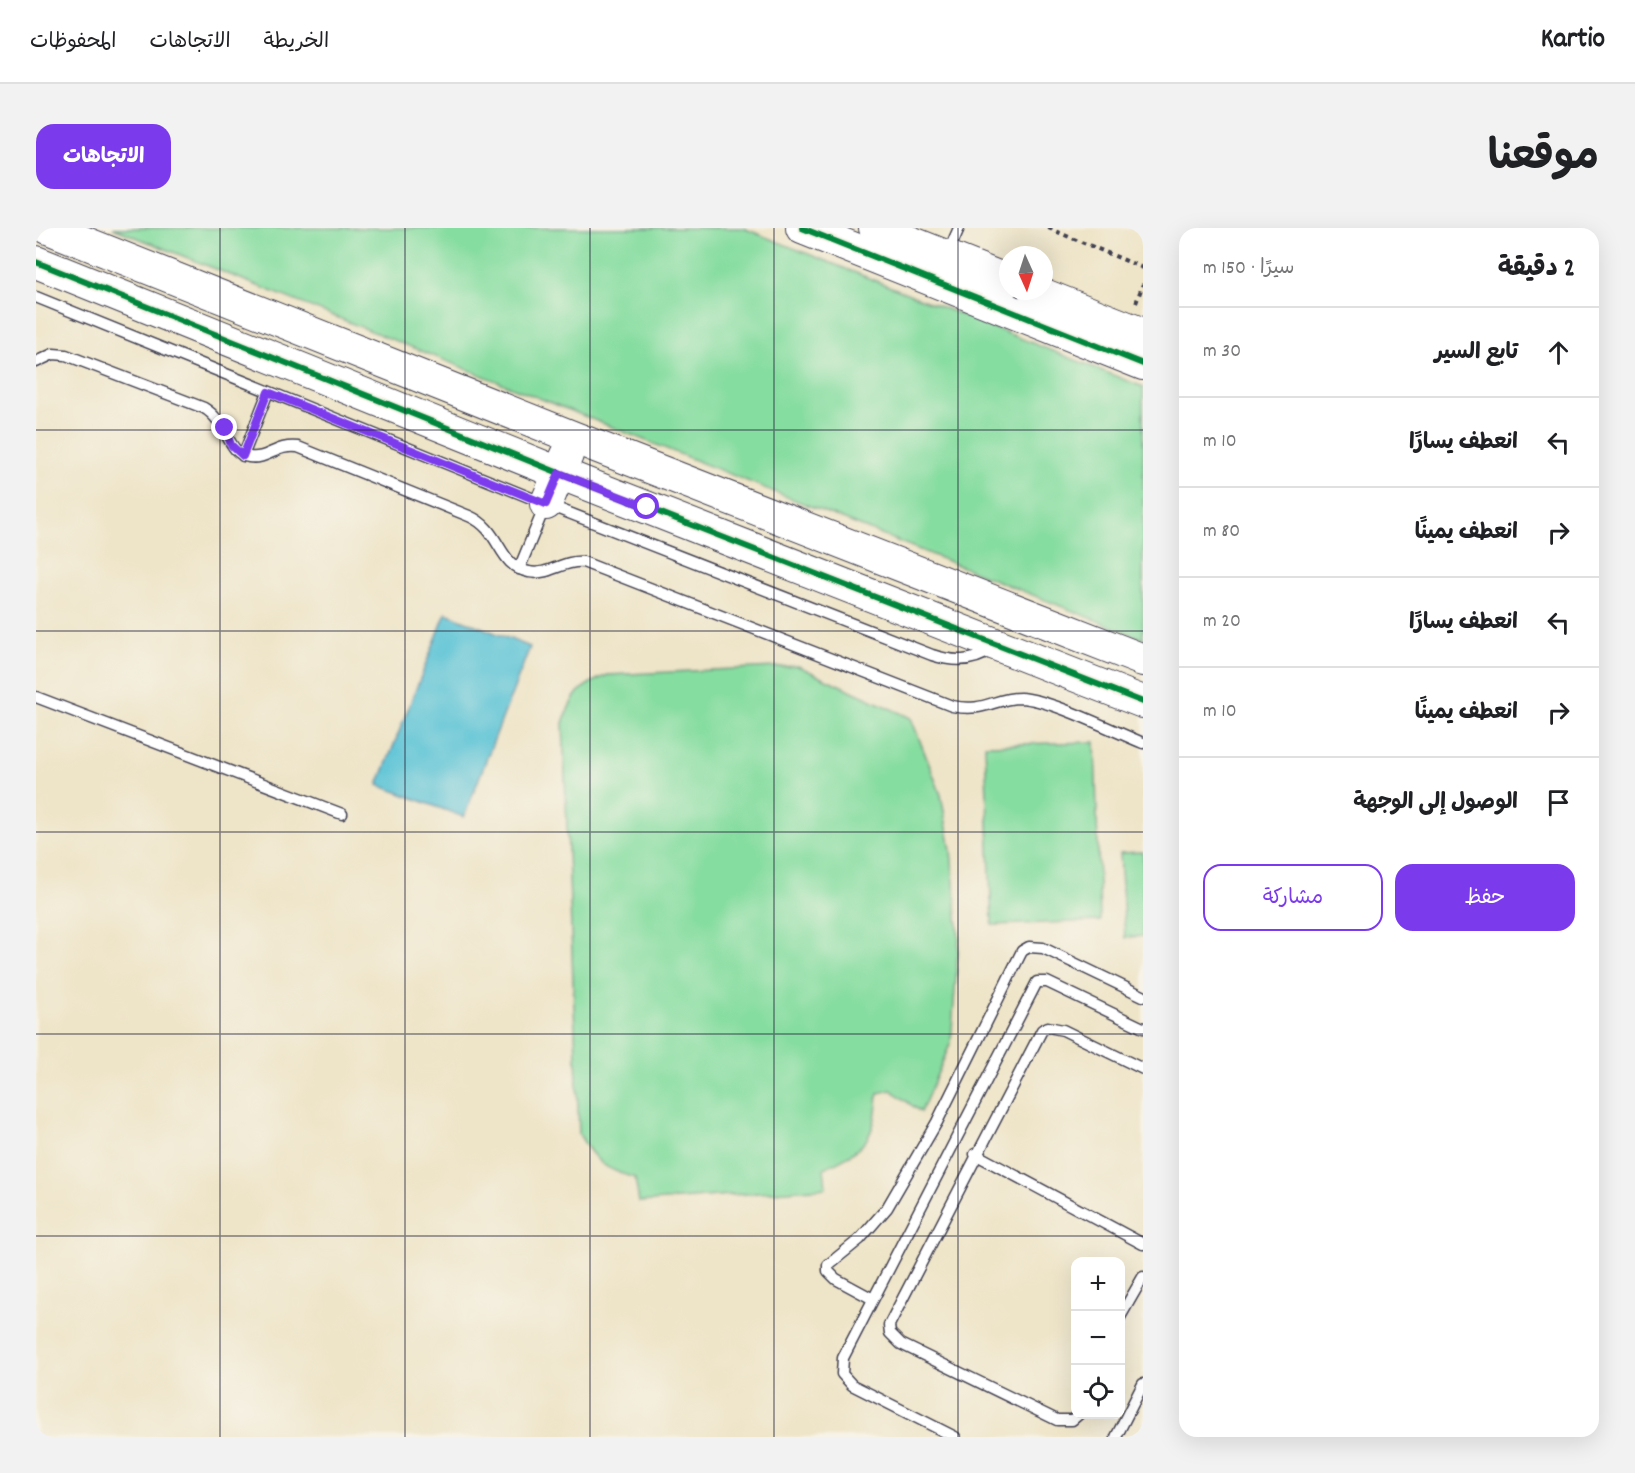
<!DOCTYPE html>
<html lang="ar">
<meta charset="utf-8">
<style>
:root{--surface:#fff;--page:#f2f2f2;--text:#202124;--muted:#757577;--line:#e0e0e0;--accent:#7c3aed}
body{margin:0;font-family:Dekko,"Playpen Sans Arabic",sans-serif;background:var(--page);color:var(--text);direction:rtl}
.controls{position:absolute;right:18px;bottom:18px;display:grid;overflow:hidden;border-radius:12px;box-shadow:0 6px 24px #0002}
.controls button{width:54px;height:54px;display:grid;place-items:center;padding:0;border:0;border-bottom:2px solid var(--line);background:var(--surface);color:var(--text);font:30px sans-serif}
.compass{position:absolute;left:963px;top:18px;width:54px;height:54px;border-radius:50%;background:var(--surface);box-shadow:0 6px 24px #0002;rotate:177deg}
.stop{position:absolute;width:18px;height:18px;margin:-14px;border:4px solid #7c3aed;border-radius:50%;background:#fff}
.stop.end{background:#7c3aed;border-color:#fff;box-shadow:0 2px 6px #0008}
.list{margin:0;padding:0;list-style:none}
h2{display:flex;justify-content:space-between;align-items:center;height:78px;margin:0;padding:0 24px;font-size:26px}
h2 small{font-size:20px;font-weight:400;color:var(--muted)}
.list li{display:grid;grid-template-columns:39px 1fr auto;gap:18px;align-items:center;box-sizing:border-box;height:90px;padding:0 24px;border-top:2px solid var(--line)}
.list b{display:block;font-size:22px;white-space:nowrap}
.list em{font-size:20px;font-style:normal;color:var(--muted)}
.actions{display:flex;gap:12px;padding:18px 24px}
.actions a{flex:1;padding:14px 0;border:2px solid var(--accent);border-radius:18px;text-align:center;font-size:21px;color:var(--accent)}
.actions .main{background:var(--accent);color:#fff}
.icon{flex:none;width:33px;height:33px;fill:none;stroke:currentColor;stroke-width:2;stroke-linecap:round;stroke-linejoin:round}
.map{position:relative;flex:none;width:1107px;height:1209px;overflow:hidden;direction:ltr;border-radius:18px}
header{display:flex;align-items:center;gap:36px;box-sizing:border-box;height:84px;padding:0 30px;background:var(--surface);border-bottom:2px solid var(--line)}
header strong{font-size:28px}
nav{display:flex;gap:33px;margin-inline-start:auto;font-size:21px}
.intro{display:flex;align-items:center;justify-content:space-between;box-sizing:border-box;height:144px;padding:0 36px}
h1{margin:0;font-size:42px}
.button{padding:15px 27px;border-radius:18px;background:var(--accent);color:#fff;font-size:21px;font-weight:700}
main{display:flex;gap:36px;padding:0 36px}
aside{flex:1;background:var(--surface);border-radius:18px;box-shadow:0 6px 24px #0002}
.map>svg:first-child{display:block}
.green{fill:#86dda0;stroke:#54806e;stroke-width:1.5}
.water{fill:#59c2d5;stroke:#3e7288;stroke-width:1.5}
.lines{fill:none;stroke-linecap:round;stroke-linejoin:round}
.lane-casing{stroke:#413f50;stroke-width:13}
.secondary-casing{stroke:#413f50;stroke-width:34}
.path{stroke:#413f50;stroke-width:4;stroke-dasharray:4.5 4.5;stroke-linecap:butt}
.lane{stroke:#fff;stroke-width:10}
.secondary{stroke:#fff;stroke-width:32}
.cycleway-casing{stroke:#f7f3e8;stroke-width:10}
.cycleway{stroke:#00873e;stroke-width:6}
.route{stroke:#7c3aed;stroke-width:8}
.grid{fill:none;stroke:#22223b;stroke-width:1.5;stroke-opacity:0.55}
</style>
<header>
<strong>Kartio</strong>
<nav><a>الخريطة</a><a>الاتجاهات</a><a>المحفوظات</a></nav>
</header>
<div class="intro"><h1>موقعنا</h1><a class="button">الاتجاهات</a></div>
<main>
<aside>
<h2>2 دقيقة<small>سيرًا · 150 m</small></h2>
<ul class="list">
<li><svg class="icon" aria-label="ahead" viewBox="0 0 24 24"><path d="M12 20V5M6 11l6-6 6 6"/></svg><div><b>تابع السير</b></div><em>30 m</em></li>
<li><svg class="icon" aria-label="left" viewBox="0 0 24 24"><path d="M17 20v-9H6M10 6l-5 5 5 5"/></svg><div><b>انعطف يسارًا</b></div><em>10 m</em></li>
<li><svg class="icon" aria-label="right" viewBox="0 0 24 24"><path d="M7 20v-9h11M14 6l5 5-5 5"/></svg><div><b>انعطف يمينًا</b></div><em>80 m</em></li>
<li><svg class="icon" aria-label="left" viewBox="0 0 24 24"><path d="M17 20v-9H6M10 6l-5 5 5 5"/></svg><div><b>انعطف يسارًا</b></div><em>20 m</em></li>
<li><svg class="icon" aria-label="right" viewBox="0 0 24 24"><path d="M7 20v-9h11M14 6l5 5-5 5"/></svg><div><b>انعطف يمينًا</b></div><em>10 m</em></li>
<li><svg class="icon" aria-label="arrive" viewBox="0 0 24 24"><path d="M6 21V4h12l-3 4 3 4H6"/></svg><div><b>الوصول إلى الوجهة</b></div></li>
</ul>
<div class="actions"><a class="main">حفظ</a><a>مشاركة</a></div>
</aside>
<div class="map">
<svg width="1107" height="1209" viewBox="0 0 1107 1209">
<rect width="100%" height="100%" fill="#f7f3e8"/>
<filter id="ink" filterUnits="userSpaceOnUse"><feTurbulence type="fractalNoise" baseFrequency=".0167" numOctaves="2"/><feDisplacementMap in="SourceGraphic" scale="12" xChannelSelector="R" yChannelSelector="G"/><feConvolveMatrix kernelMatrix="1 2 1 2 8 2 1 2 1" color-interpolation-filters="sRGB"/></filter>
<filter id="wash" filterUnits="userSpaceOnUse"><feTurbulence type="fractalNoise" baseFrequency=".008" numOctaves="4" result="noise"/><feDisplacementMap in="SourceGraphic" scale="24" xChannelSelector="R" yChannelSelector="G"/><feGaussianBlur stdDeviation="1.35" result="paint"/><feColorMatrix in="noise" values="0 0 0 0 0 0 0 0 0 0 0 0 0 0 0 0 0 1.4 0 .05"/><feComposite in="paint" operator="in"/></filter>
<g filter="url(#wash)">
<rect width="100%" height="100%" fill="#eee4c7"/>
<g class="green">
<path d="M77 0H707L1107 159V411Z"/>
<path d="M762 438 875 490 905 567 915 622 923 710 915 814 885 884 855 862 842 865C839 911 830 921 788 940L790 960 603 974 599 950C568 941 560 935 543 906L527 495C536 467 543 458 572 447Z"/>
<path d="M1059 514 1064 693 956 697 949 517Z"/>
<path d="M1107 624V708L1089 710 1084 625Z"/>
</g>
<path class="water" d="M410 385 494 419 428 589 342 557Z"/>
</g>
<g filter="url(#ink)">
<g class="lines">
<defs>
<g id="lane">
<path d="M912 25 923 0"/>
<path d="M0 69 510 276 896 427C917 434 937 435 956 421"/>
<path d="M0 134 17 126 30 127 168 180C192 194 191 226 213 229 232 232 240 216 262 219L433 288C466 302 461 338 493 344 512 348 527 332 547 334L916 478C949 485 957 470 984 470 1014 471 1077 503 1107 515"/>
<path d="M207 228 232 164"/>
<path d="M483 341 509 278"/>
<path d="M0 469 306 586"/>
<path d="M939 926 1107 1016"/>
<path d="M837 1071 800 1051 792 1043V1037L824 1011 851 980 901 894 986 723 993 719 1007 720 1107 768"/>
<path d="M1084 1089 1107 1049"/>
<path d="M1043 1186 1036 1192H1021L865 1116 854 1105 853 1097 1006 802 1012 799 1027 802 1107 841"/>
<path d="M919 1209 816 1157 806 1146 807 1130 1001 754H1011L1107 800"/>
<path d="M1080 1209 1107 1156"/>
</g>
<g id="secondary">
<path d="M12 0 539 210 1107 432"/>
<path d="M766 0 1107 136"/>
<path d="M839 0 972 53"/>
<path d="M0 34 523 245 1107 474"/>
<path d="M998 63 1107 106"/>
<path d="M510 276 531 227"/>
</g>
</defs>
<use href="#lane" class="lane-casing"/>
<use href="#secondary" class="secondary-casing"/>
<g class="path">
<path d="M1012 0 1107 40"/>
<path d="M1100 75 1107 56"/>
</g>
<use href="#lane" class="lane"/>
<use href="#secondary" class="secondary"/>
<defs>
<g id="cycleway">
<path d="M766 0 1107 136"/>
<path d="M0 34 523 245 1107 474"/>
</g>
</defs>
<use href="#cycleway" class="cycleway-casing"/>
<use href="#cycleway" class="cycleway"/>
</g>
</g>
<g class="lines" filter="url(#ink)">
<path class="route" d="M189 200 195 217 207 228 232 164 510 276 523 245 611 279"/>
</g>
<path class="grid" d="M184 0V1209M369 0V1209M554 0V1209M738 0V1209M922 0V1209M0 202H1107M0 403H1107M0 604H1107M0 806H1107M0 1008H1107"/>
</svg>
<div class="controls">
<button>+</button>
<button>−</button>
<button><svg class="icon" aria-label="locate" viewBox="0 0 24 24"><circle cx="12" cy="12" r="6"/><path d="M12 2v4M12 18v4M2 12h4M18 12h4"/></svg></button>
</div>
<svg class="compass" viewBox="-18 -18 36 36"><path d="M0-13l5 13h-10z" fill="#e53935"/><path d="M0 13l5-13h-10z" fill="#757577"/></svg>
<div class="stop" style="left:611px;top:279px"></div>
<div class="stop end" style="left:189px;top:200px"></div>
</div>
</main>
